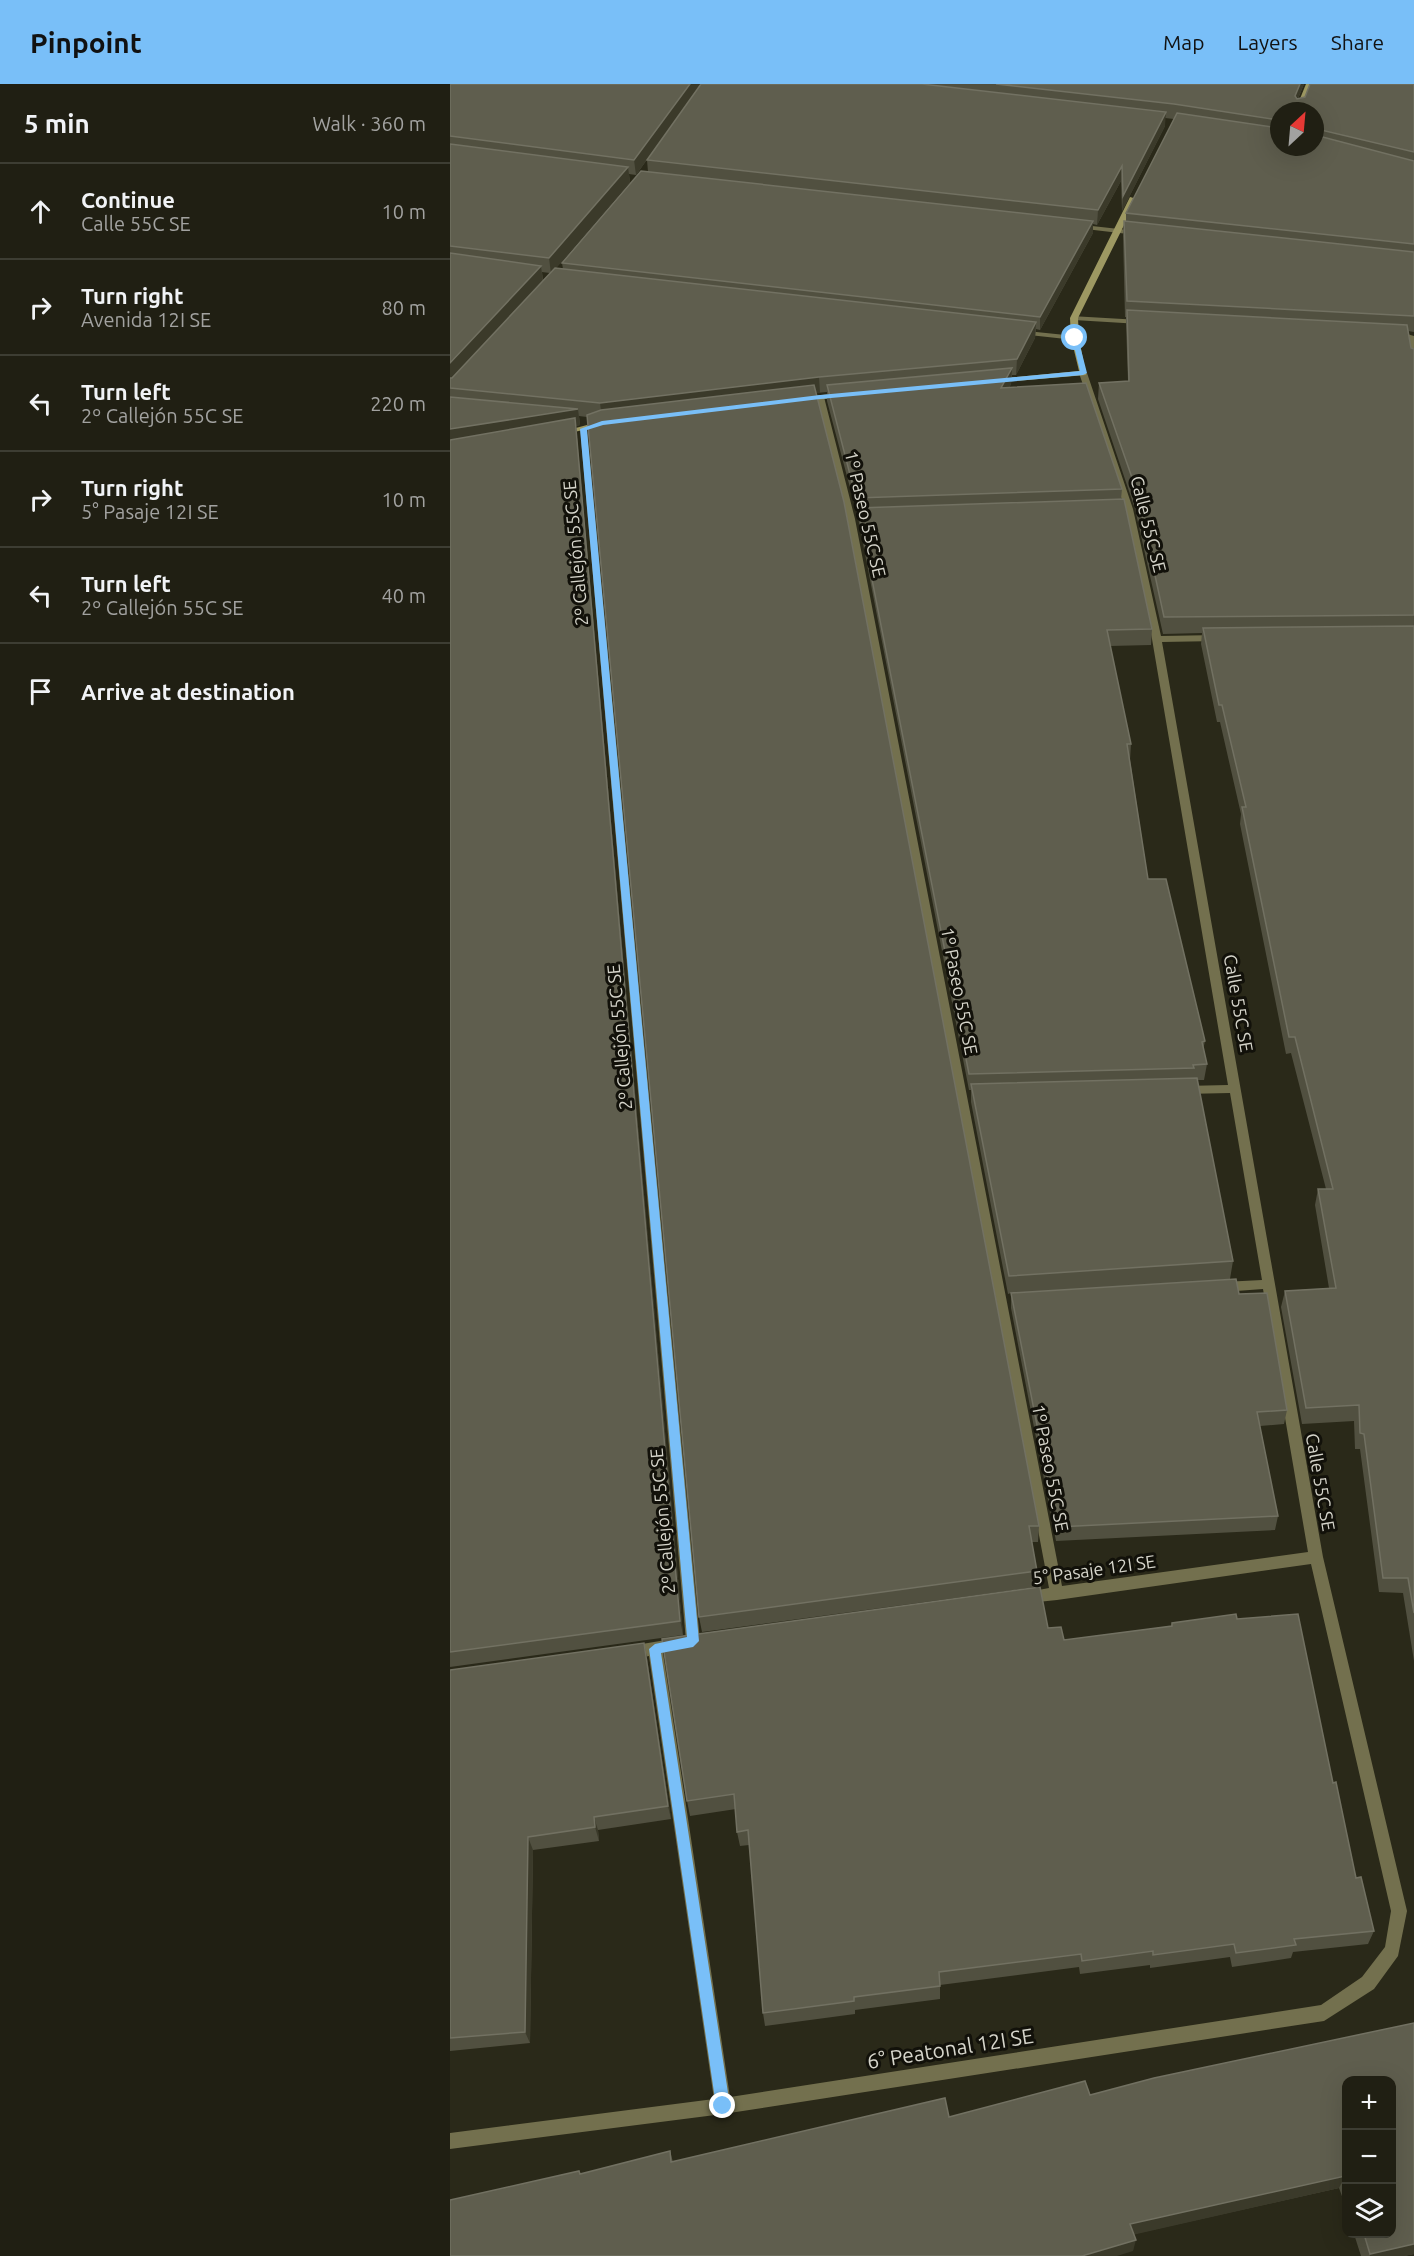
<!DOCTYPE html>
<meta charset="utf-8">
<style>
:root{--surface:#201f13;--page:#28271c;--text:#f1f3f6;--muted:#a2a2a0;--line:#3d3d33;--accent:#79bff8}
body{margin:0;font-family:Ubuntu,sans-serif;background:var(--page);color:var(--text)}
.controls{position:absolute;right:18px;bottom:18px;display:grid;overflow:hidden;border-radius:12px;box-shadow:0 6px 24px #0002}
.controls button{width:54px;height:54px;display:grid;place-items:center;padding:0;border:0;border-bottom:2px solid var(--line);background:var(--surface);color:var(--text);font:30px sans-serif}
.compass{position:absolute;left:820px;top:18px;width:54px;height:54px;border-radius:50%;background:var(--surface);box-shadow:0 6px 24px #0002;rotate:26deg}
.stop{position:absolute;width:18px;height:18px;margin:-14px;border:4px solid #79bff8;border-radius:50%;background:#fff}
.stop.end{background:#79bff8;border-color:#fff;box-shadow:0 2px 6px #0008}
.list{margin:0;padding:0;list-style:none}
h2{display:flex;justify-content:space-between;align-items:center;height:78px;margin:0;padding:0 24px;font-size:26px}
h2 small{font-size:20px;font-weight:400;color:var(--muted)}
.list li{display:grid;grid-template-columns:39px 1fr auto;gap:18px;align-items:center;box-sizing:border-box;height:96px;padding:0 24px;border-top:2px solid var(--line)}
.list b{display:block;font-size:22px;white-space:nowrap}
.list p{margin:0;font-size:20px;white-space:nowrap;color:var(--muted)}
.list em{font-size:20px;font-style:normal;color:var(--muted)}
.icon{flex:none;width:33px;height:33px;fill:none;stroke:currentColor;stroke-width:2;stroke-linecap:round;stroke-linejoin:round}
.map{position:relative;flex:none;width:964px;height:2172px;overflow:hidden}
header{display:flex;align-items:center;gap:36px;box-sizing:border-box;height:84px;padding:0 30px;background:var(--accent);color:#111}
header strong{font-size:28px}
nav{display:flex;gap:33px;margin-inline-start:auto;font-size:21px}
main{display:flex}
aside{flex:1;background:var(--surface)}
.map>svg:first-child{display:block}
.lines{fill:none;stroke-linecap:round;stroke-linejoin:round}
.street{fill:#73704e;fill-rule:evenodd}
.secondary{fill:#9d9862;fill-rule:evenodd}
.wall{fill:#515040;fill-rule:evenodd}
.shaded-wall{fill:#3b3a2a}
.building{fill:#5f5e4e;stroke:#727162;stroke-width:1.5}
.route{fill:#79bff8}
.labels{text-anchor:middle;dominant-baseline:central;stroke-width:6;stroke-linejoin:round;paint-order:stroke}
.street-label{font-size:18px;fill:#d6d5cb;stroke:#12110a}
.near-street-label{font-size:21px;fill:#d6d5cb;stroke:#12110a}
</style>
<header>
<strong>Pinpoint</strong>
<nav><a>Map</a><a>Layers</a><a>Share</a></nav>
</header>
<main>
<aside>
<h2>5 min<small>Walk · 360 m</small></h2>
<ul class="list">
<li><svg class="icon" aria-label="ahead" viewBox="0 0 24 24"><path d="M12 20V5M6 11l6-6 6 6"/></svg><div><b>Continue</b><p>Calle 55C SE</p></div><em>10 m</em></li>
<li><svg class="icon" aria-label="right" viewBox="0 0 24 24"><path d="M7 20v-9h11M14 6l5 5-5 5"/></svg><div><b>Turn right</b><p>Avenida 12I SE</p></div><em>80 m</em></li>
<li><svg class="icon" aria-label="left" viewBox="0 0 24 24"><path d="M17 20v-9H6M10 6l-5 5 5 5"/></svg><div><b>Turn left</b><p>2º Callejón 55C SE</p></div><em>220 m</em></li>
<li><svg class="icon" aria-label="right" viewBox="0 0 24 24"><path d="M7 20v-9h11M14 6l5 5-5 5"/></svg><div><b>Turn right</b><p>5° Pasaje 12I SE</p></div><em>10 m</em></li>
<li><svg class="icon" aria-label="left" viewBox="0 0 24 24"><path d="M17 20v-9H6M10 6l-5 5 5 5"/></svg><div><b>Turn left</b><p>2º Callejón 55C SE</p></div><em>40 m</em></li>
<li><svg class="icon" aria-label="arrive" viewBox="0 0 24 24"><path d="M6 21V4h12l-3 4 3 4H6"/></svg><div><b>Arrive at destination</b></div></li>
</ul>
</aside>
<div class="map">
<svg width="964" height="2172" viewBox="0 0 964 2172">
<rect width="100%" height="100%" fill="#2a2919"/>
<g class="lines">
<g class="street">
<path d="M624 140 678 146 682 148 678 150 627 144 623 142Z"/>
<path d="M621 232 690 236 694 238 690 240 624 236H621Z"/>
<path d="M567 246 625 252 629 254 625 256 570 250 566 248Z"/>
<path d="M957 250 964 252V281L960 279Z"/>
<path d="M630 287 637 289 683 425 711 552 768 551 773 554 768 557 712 558 873 1473 957 1827 948 1872 924 1905 874 1937 273 2030 0 2065V2049L264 2015 199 1572 180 1576 175 1574 173 1569 175 1564 180 1562 228 1554 233 1555 235 1560 233 1565 213 1569 280 2013 871 1921 912 1893 935 1863 941 1827 861 1480 607 1516 578 1519 573 1517 571 1513 573 1509 599 1504 397 435 366 313 370 311 374 313 405 435 612 1502 858 1468 813 1205 773 1208 769 1207 767 1203 769 1199 773 1198 812 1196 780 1009 734 1010 728 1006 734 1002 778 1001 702 555 675 425 629 289Z"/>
<path d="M130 343 137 345 250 1557 248 1562 243 1563 238 1562 236 1557Z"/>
</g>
<g class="secondary">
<path d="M856 0H862L851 27H845Z"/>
<path d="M680 113 687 115 628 234 629 254 636 291 542 299V295H545L629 287 621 254 620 234Z"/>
<path d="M393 309 397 311 396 313 351 317 347 315 351 313Z"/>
<path d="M152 337H155V341L111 351 107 349Z"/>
</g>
</g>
<g class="wall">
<path d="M0 0H251L186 91 179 90 180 98 106 184 113 185 112 179 198 88 197 76 251 0H854L848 15 964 0V248L958 247 961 264 964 265V1577L953 1509 929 1508 910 1365H905L904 1337 852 1340 831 1223 835 1207 879 1204 865 1121 868 1105H876L841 969 836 970 790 740 791 730 770 638H767L751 560 752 549 713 550 685 425 648 315 649 299 678 297 676 241V233H675L673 152 674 137H676V129L724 35 715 34V42L672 127 671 97 647 141 643 140V149L590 246 586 245 585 254 566 291H562L561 300 559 304 672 405 671 415 702 545 701 561 660 562 681 660 680 676 698 795 755 957 753 966 757 980 754 996H747L783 1177 780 1195 789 1210 837 1326 834 1340 810 1342 828 1432 825 1446 606 1457 561 1224V1209L558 1210 521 1018V1006H519L409 439 408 430H407L377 317V308L366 309 589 1442 588 1458H582L587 1487 586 1503 252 1548 249 1533 137 333 129 332 130 341 126 342 233 1551 0 1583ZM829 27 865 63H829ZM92 188 100 189 93 196Z"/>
<path d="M787 1535 883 1699 906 1794 924 1847 918 1860 843 1868 841 1874 782 1883 780 1873 700 1884V1881L630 1890 629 1883 490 1901V1915L405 1926V1930L315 1942 313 1929 299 1761 290 1762 287 1748 286 1725 240 1732 237 1717 598 1544 614 1556 721 1542 722 1539Z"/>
<path d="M197 1574 221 1735 148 1746 149 1757 83 1766 80 1959 0 1967V1586Z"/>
<path d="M964 1939V2170L954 2172H911L904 2150H942L897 1996V2126L889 2104 684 2150 683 2167 130 2090 220 2067 223 2078 640 2011Z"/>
</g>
<g class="shaded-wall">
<path d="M240 0H251L186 91 184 76Z"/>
<path d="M850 0H854L843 26 845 12Z"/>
<path d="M716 28 715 42 672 127 673 112Z"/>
<path d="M672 82 671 97 647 141 648 126Z"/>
<path d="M178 83 180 98 101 190 99 174Z"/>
<path d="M643 137V149L590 246V233Z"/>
<path d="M91 182 93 198 0 298V279Z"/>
<path d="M586 238 585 254 566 291 567 275Z"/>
<path d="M562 284 561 300 551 320V304Z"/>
<path d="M369 293 370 309 152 335 150 319Z"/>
<path d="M128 325 130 341 126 342 233 1551 0 362V345Z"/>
<path d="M194 1559 197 1574 221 1735 218 1722Z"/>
<path d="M144 1733 148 1746 149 1757 145 1743Z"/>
<path d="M78 1753 83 1766 80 1959 75 1948Z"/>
<path d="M895 2092 889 2104 678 2152 680 2140Z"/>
<path d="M686 2156 683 2167 667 2172H632Z"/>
<path d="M964 2160V2170L954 2172H920V2170Z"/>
</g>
<g class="building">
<path d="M0 0H240L184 76 0 52Z"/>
<path d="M251 0H472L716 28 673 112 672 82 648 126 197 76Z"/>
<path d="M546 0H850L845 12 847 15 855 13 860 0H964V68L867 45 865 46V27H829V36L724 20Z"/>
<path d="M727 29 829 44V63H865V51L964 77V160L676 129Z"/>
<path d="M0 60 178 83 99 174 0 162Z"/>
<path d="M191 87 643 137 590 233 112 179Z"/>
<path d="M674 137 964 168V232L677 217Z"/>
<path d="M0 169 91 182 0 279Z"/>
<path d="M105 184 586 238 567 275 369 293 150 319 0 304V294H2Z"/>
<path d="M677 226 957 241 961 264 964 265V531L714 533 687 408 649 299 679 297Z"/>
<path d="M562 284 551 304 636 299 672 405 406 414 377 301Z"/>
<path d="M364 301 394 418 589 1442H579L587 1487 249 1533 137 331 151 326Z"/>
<path d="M0 313 128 325 0 345Z"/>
<path d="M125 334 230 1537 0 1568V356Z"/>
<path d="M674 415 702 545 657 546 681 660H677L698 795H716L755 957 752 958 757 980 743 981 744 984 519 990 408 424Z"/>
<path d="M964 542V1529L958 1494H933L914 1350 910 1349 909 1321 856 1324 835 1207 886 1204 868 1105H883L845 953H839L792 723H796L772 621H769L753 544Z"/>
<path d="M747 994 783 1177 559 1192 521 1000Z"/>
<path d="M786 1195 789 1210 817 1209 837 1326 807 1328 828 1432 607 1443 561 1209Z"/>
<path d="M590 1503 598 1544 611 1543 614 1556 722 1542V1539L786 1530 787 1535 848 1530 883 1699 886 1698 906 1794 911 1793 924 1847 844 1855 846 1861 786 1869 784 1860 703 1871V1867L632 1877 631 1870 489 1888 490 1902 404 1913V1917L313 1929 298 1746 287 1748 284 1710 237 1717 212 1555Z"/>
<path d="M194 1559 218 1722 144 1733 145 1743 78 1753 75 1948 0 1954V1586Z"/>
<path d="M964 1939V2160L920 2170 914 2150H942V1996H897V2095L895 2092 680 2140 686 2156 632 2172H0V2116L129 2087 130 2090 220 2067 221 2078 495 2014 499 2033 635 1997 640 2011 704 1994Z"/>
</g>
<path class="route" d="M625 252 628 254 637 289 633 291 370 315 153 341 137 346 249 1557 243 1563 211 1569 280 2022 278 2026 273 2028 268 2026 266 2022 199 1565 205 1560 237 1553 130 345 152 337 370 311 630 287 622 254Z"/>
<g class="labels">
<g class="street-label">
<text transform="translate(416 430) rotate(77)">1º Paseo 55C SE</text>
<text transform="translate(699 440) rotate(76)">Calle 55C SE</text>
<text transform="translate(125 469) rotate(-95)">2º Callejón 55C SE</text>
<text transform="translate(510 907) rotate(79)">1º Paseo 55C SE</text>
<text transform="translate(789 919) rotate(80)">Calle 55C SE</text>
<text transform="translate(169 953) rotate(-95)">2º Callejón 55C SE</text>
<text transform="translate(601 1384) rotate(79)">1º Paseo 55C SE</text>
<text transform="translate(871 1398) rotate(80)">Calle 55C SE</text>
<text transform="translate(212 1437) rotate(-95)">2º Callejón 55C SE</text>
<text transform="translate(644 1485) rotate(-8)">5° Pasaje 12I SE</text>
</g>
<g class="near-street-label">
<text transform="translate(500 1964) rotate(-9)">6° Peatonal 12I SE</text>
</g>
</g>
</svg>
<div class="controls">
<button>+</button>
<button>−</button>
<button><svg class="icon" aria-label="layers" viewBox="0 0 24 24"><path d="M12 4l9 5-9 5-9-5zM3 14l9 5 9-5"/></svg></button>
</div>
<svg class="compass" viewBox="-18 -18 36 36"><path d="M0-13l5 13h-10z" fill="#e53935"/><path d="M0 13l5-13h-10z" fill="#a2a2a0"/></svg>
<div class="stop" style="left:625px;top:254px"></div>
<div class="stop end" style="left:273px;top:2022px"></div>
</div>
</main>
